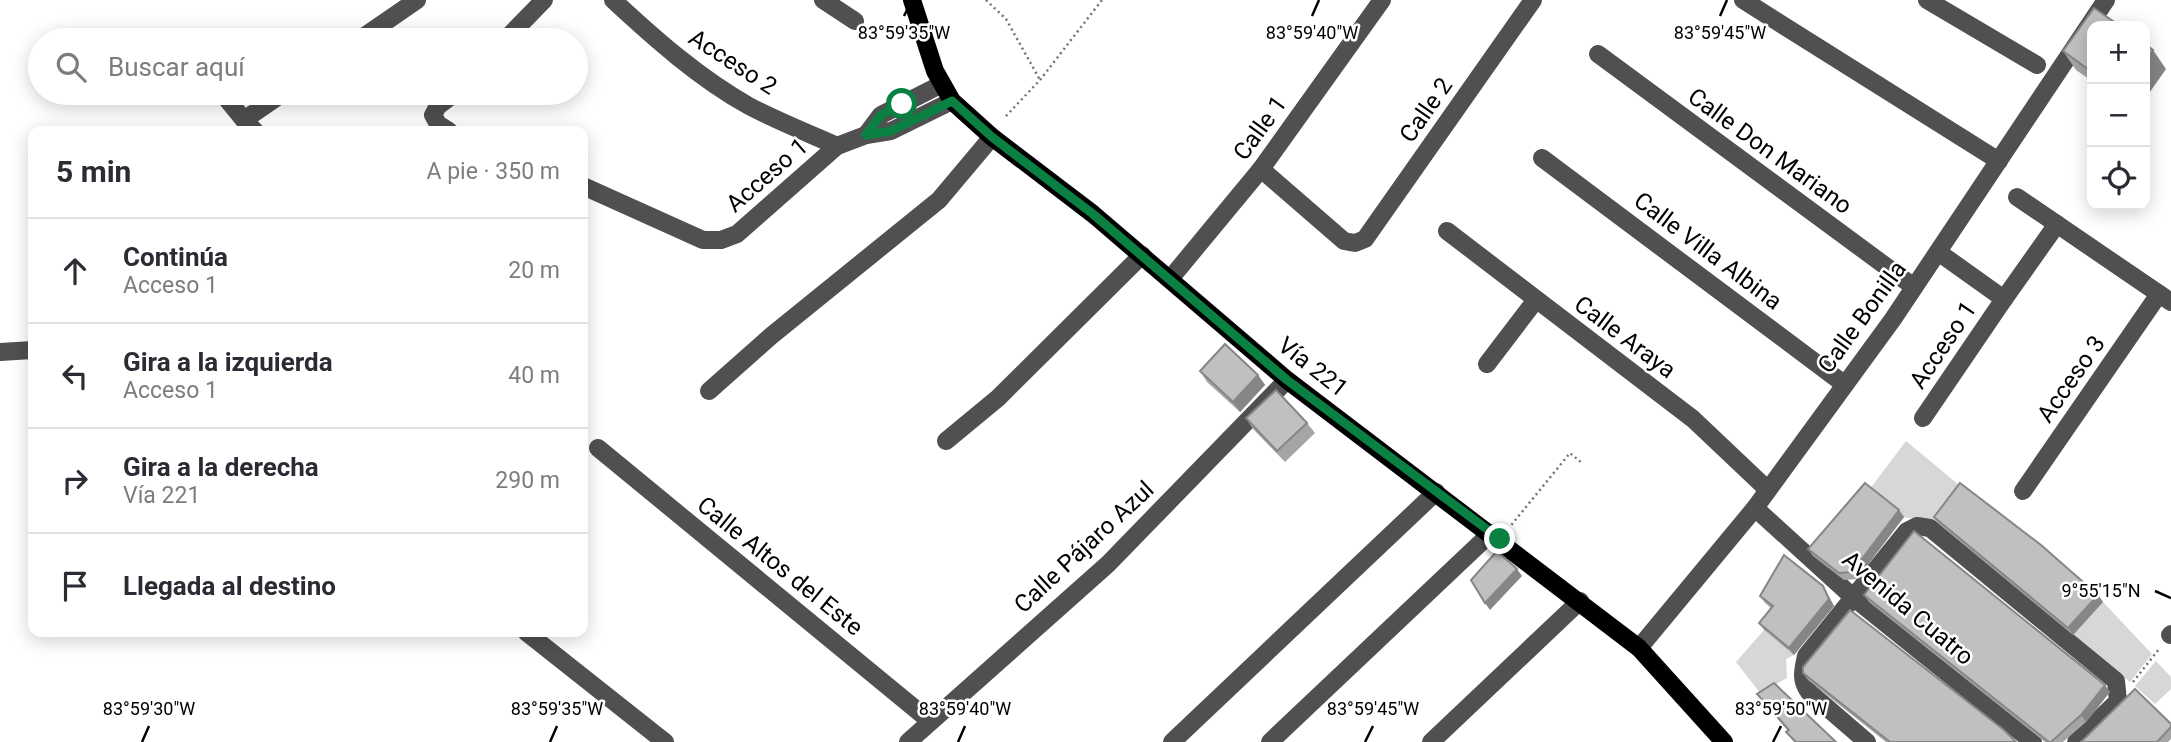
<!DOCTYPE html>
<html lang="es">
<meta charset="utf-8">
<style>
:root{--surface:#fff;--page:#f7f7f7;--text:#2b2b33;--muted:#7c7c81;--line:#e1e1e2}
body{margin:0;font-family:Roboto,sans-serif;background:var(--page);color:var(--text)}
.controls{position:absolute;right:21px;top:21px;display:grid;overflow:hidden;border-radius:14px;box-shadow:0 4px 18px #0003}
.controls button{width:63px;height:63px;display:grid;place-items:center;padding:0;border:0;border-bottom:2px solid var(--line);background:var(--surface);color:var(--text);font:35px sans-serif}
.stop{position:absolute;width:21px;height:21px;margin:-16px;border:5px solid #0b8043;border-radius:50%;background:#fff}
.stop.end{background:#0b8043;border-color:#fff;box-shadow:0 2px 7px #0008}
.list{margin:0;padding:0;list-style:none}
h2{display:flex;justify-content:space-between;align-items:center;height:91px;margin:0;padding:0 28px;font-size:30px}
h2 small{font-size:23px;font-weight:400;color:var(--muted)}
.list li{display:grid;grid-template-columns:46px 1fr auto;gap:21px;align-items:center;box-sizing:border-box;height:105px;padding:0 28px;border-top:2px solid var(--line)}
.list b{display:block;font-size:26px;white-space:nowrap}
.list p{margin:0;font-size:23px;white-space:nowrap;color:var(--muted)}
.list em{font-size:23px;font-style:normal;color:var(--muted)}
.icon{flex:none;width:38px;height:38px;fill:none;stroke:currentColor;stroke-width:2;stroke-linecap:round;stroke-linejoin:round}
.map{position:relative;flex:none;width:2171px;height:742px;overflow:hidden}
.search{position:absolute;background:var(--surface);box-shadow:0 4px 18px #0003;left:28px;top:28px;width:560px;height:77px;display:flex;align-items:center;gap:18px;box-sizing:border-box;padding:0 24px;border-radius:38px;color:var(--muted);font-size:26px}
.panel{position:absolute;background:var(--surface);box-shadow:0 4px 18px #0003;left:28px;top:126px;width:560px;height:511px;border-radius:14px}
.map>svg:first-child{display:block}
.green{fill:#d7d7d7}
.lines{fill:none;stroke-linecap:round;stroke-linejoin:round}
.path{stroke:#727272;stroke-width:2.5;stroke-dasharray:2 3.5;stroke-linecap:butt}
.minor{stroke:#505050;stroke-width:18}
.major{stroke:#000;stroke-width:18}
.wall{fill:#a5a5a5}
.shaded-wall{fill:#868686}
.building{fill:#c0c0c0;stroke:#868686;stroke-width:2}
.route{stroke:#0b8043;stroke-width:9}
.ticks{fill:none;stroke:#000;stroke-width:2.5}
.labels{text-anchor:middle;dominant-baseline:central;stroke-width:5;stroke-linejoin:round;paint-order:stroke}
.street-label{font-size:24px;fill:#000;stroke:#fff}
.ticks-label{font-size:18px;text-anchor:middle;fill:#000;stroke:#fff;stroke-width:5;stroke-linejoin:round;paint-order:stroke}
</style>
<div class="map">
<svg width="2171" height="742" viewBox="0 0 2171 742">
<rect width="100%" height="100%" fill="#fff"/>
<g class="green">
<path d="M1906 441 1965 490 1939 524 1904 517 1869 490Z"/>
<path d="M2103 602 2152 654 2130 682 2073 634Z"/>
<path d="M1764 630 1794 655 1786 659 1787 678 1760 693 1736 662Z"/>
<path d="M2156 661 2171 677V689L2155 704 2135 686Z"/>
</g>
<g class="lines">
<g class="path">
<path d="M986 0 1006 19 1040 80"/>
<path d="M1006 116 1040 80 1102 0"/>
<path d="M1508 529 1570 453 1582 463"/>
<path d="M2133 682 2159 649"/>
</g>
<g class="minor">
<path d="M613 0C655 39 699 78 749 106 777 121 808 133 837 146"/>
<path d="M823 0 855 21"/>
<path d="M1743 0 1999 161"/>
<path d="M1927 0 2037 65"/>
<path d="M359 40 417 0"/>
<path d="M505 40 544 0"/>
<path d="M1598 54 1914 287"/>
<path d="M222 93 244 120"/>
<path d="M255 131 244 120 283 93"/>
<path d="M449 131 438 124 433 115 438 106 455 93"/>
<path d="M866 135 881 115 942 84"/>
<path d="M1542 158 1844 384"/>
<path d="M1261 169 1344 241 1355 243 1365 239 1533 0"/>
<path d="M583 186 703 240H721L737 234 837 146 866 135 891 131 952 101"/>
<path d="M2017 197 2171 302"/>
<path d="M1447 231 1693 419 1768 490"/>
<path d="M1170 279 1261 169 1382 0"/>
<path d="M2004 299 2057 224"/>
<path d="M0 352 33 350"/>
<path d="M1487 364 1535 301"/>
<path d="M709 391 771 336 939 200 992 137"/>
<path d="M1923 418 2004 299 1938 252"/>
<path d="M946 441 998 398 1142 255"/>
<path d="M598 448 930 721"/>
<path d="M2023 491 2159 294"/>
<path d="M1755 508 1854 598 2033 742"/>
<path d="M526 632 665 742"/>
<path d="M2170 635 2171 634"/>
<path d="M1639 648 1755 508 1893 319 2106 0"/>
<path d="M908 742 1108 564 1287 380"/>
<path d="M1172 742 1436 492"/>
<path d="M1270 742 1491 533"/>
<path d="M1431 742 1580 601"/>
<path d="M1867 742 1809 692C1800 680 1803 670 1806 656L1907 531 1917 526 1930 528 2116 681 2118 701 2076 742"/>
</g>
<path class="major" d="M912 0 935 71 952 101 992 137 1093 214 1287 380 1639 648 1724 742"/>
</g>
<g class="wall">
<path d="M2092 26V81L2076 70 2063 51Z"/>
<path d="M1200 371 1258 375 1265 385 1240 412 1207 382Z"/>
<path d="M1246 418 1307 423 1315 433 1285 462 1253 429Z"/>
<path d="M1899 510 1904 517 1857 579 1844 580 1813 556 1808 549Z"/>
<path d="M1934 517 2098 595 2103 602 2073 635 1939 524Z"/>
<path d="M1823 586 1834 606 1794 655 1764 630 1759 623 1771 608 1765 603 1760 596Z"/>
<path d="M1864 595 2110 692 2086 722 2063 742H2045L1869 602Z"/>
<path d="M1803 673 2016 742H1886L1808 680Z"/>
<path d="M1757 694 1836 742H1794L1786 732 1788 731Z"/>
<path d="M2171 724V739L2168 742H2081Z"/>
</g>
<g class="shaded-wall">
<path d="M2153 50 2166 69 2145 99V61Z"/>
<path d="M1258 375 1265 385 1240 412 1233 402Z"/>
<path d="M1899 510 1904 517 1857 579 1852 572Z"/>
<path d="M1517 569 1522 576 1490 610 1485 603Z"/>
<path d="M1823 586 1834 606 1794 655 1789 648Z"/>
<path d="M2098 595 2103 602 2073 635 2068 628Z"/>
<path d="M2105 685 2110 692 2086 722 2081 715Z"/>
</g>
<g class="building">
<path d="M2094 8 2120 26H2092V72L2063 51Z"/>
<path d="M2145 44 2153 50 2145 61Z"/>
<path d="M1225 344 1258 375 1233 402 1200 371Z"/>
<path d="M1276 390 1307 423 1277 451 1246 418Z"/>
<path d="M1865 483 1899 510 1852 572 1839 573 1808 549Z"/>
<path d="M1960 483 2041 545 2098 595 2068 628 1934 517Z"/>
<path d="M1914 531 2105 685 2081 715 2051 742H2049L1864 595Z"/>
<path d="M1497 551 1517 569 1485 603 1471 580Z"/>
<path d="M1784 555 1823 586 1829 599 1789 648 1759 623 1773 606 1760 596Z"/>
<path d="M1850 610 2004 730 2016 742H1890L1803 673V667Z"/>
<path d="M1774 683 1836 742H1796L1786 732 1789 730 1757 694Z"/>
<path d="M2135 689 2171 724V727L2157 742H2081Z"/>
</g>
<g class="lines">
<path class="route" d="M902 104 881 115 866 135 891 131 952 101 992 137 1093 214 1287 380 1500 539"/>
</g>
<path class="ticks" d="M904 16 912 0M1312 16 1319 0M1720 16 1727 0M2155 591 2171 598M142 742 149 726M550 742 557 726M958 742 965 726M1365 742 1373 726M1773 742 1781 726"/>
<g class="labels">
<g class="street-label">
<text transform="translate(733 62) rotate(33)">Acceso 2</text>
<text transform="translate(1426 110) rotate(-55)">Calle 2</text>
<text transform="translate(1260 128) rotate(-54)">Calle 1</text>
<text transform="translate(1770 151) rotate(36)">Calle Don Mariano</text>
<text transform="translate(767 175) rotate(-41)">Acceso 1</text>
<text transform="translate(1708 251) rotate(37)">Calle Villa Albina</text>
<text transform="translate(1862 317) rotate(-54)">Calle Bonilla</text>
<text transform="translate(1625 337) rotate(37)">Calle Araya</text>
<text transform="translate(1943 345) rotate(-56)">Acceso 1</text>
<text transform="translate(1313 367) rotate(38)">Vía 221</text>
<text transform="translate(2071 379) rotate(-55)">Acceso 3</text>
<text transform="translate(1084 547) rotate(-43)">Calle Pájaro Azul</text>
<text transform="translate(780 566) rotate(39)">Calle Altos del Este</text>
<text transform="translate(1908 608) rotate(40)">Avenida Cuatro</text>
</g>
</g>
<g class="ticks-label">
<text x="904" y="39">83°59'35"W</text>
<text x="1312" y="39">83°59'40"W</text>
<text x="1720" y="39">83°59'45"W</text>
<text x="2101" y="597">9°55'15"N</text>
<text x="149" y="715">83°59'30"W</text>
<text x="557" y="715">83°59'35"W</text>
<text x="965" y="715">83°59'40"W</text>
<text x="1373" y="715">83°59'45"W</text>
<text x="1781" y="715">83°59'50"W</text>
</g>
</svg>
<div class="controls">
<button>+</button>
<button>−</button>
<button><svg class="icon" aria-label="locate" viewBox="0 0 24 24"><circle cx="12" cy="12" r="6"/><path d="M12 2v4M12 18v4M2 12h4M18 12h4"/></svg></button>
</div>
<div class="stop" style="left:902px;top:104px"></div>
<div class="stop end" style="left:1500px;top:539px"></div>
<div class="search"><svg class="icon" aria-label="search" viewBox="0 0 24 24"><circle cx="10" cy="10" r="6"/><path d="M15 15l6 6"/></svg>Buscar aquí</div>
<section class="panel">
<h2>5 min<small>A pie · 350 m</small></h2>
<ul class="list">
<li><svg class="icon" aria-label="ahead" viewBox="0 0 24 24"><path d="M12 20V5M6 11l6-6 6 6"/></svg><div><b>Continúa</b><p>Acceso 1</p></div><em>20 m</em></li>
<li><svg class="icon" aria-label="left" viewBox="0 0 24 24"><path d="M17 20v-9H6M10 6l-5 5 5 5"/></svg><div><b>Gira a la izquierda</b><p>Acceso 1</p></div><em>40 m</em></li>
<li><svg class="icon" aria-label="right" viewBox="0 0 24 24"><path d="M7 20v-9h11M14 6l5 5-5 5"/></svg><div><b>Gira a la derecha</b><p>Vía 221</p></div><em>290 m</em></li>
<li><svg class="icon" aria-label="arrive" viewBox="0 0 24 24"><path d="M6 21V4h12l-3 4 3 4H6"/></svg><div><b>Llegada al destino</b></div></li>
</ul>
</section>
</div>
